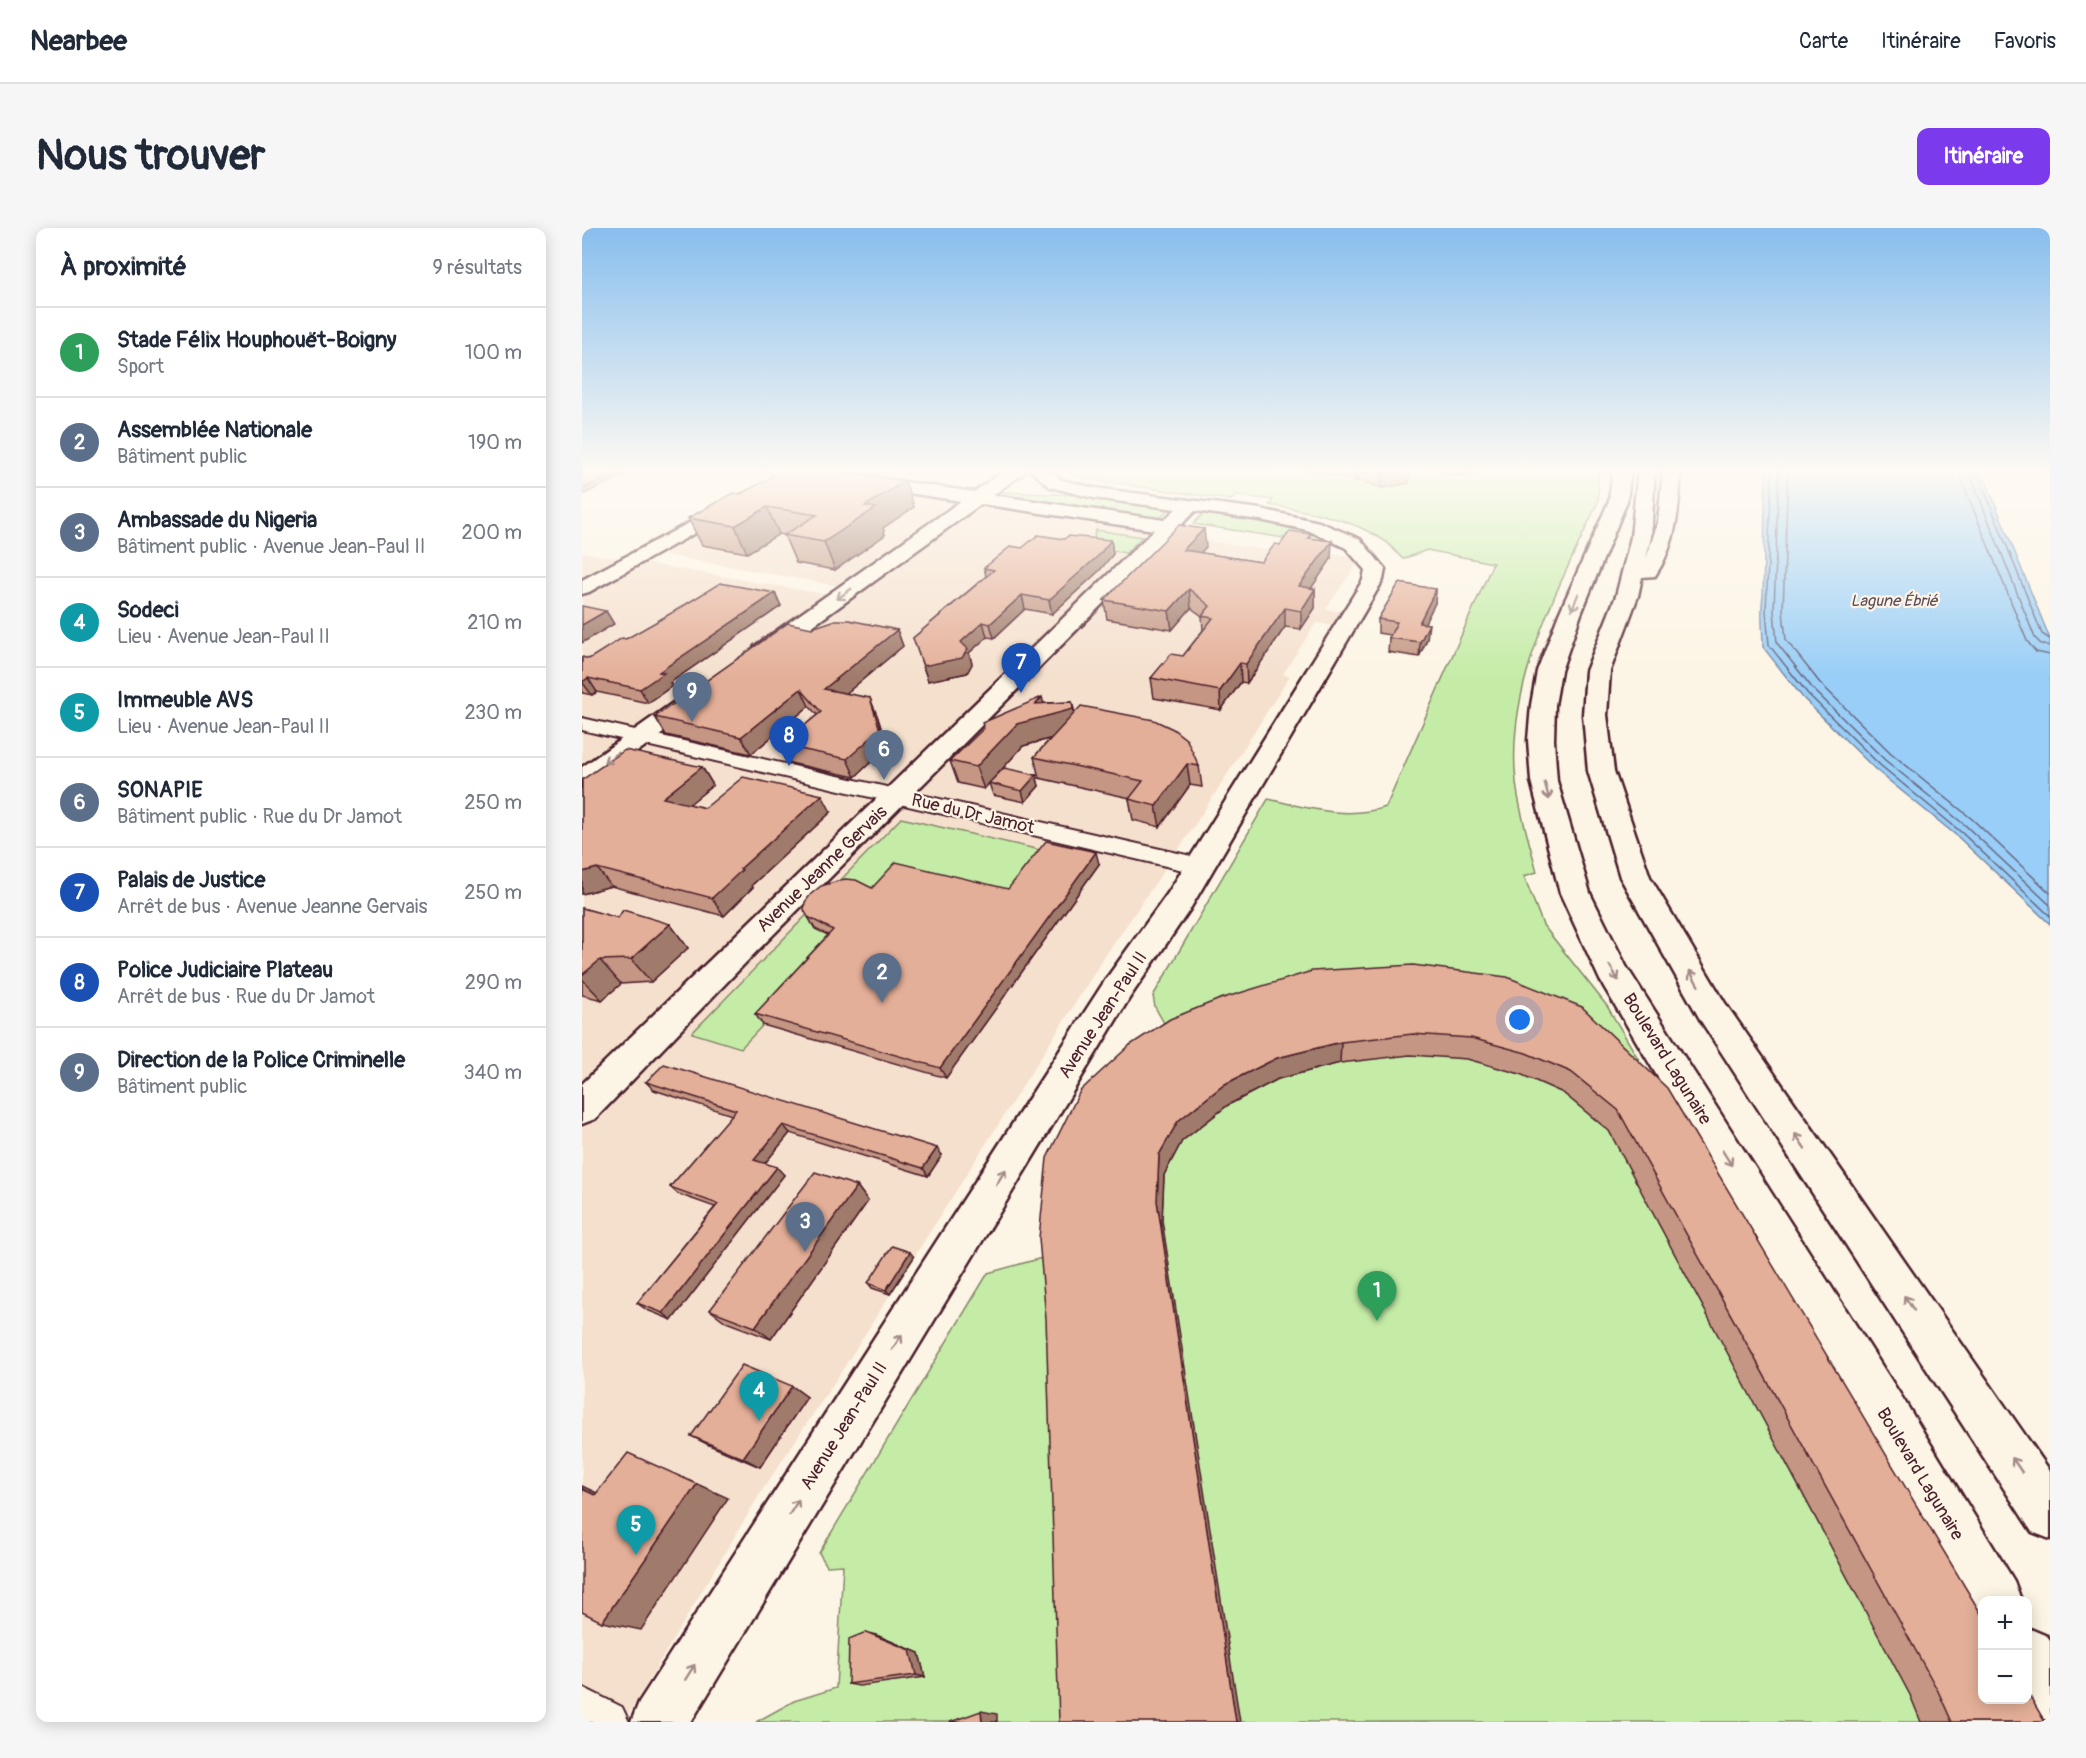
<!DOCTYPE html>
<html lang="fr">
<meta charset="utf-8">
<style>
:root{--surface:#fff;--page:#f6f6f7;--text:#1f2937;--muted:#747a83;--line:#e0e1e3;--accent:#7c3aed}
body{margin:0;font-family:Pangolin,sans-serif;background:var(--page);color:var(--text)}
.controls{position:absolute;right:18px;bottom:18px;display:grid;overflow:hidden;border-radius:12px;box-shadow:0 3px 15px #0003}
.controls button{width:54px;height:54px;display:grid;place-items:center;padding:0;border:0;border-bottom:2px solid var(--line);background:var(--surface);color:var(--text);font:30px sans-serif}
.you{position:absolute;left:938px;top:792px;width:21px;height:21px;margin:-15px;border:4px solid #fff;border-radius:50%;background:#1a73e8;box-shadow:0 0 0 9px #1a73e833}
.badge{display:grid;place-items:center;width:39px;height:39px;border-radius:50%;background:var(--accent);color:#fff;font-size:20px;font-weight:700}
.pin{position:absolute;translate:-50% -50px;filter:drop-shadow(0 2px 3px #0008)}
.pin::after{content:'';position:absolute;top:32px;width:21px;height:18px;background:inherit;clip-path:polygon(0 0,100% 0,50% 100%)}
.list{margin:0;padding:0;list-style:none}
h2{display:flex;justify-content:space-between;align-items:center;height:78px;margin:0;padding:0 24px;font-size:26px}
h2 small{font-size:20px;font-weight:400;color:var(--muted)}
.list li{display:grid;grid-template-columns:39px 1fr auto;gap:18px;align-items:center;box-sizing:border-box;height:90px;padding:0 24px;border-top:2px solid var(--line)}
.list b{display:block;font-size:22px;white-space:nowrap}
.list p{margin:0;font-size:20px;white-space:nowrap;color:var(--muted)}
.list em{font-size:20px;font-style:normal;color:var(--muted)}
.map{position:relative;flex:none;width:1468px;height:1494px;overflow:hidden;border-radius:12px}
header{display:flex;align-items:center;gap:36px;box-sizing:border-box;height:84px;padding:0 30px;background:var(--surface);border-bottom:2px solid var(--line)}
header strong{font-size:28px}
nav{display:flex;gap:33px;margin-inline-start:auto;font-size:21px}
.intro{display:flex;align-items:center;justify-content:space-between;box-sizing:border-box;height:144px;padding:0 36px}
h1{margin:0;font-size:42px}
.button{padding:15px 27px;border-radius:12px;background:var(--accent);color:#fff;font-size:21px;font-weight:700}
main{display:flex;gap:36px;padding:0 36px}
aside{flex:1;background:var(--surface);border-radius:12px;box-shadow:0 3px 15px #0003}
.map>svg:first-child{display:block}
.built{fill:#f5e0ce}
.green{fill:#c4eca7;stroke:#878669;stroke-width:1.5}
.water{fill:#98cef7;stroke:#7988a5;stroke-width:1.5}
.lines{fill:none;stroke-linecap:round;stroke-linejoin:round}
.shore{stroke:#69657d;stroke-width:1.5}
.street-casing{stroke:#4a1f2b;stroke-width:4}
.secondary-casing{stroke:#4a1f2b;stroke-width:5}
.highway-casing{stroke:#4a1f2b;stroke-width:5}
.street{fill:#fcf5e5;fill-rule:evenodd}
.secondary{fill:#fcf5e5;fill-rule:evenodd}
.highway{fill:#fcf5e5;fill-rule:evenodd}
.wall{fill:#c49683;stroke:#4a1f2b;stroke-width:1.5}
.shaded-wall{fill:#a07a6a;stroke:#4a1f2b;stroke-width:1.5}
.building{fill:#e4af98;stroke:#4a1f2b;stroke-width:1.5}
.oneway{stroke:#a38a88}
.labels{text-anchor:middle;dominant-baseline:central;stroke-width:4.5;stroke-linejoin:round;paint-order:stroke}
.far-water-label{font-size:16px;font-style:italic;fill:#5e4b5e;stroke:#fcf5e5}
.street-label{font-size:18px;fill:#4a1f2b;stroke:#fcf5e5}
</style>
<header>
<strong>Nearbee</strong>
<nav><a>Carte</a><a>Itinéraire</a><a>Favoris</a></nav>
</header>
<div class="intro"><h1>Nous trouver</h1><a class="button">Itinéraire</a></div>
<main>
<aside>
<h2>À proximité<small>9 résultats</small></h2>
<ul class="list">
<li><span class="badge" style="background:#2e9e5b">1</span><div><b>Stade Félix Houphouët-Boigny</b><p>Sport</p></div><em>100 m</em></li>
<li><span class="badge" style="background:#5c6f8a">2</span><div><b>Assemblée Nationale</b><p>Bâtiment public</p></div><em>190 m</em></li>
<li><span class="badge" style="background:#5c6f8a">3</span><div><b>Ambassade du Nigeria</b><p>Bâtiment public · Avenue Jean-Paul II</p></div><em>200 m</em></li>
<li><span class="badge" style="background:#0f9aa8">4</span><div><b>Sodeci</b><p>Lieu · Avenue Jean-Paul II</p></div><em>210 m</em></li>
<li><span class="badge" style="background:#0f9aa8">5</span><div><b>Immeuble AVS</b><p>Lieu · Avenue Jean-Paul II</p></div><em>230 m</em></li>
<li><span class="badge" style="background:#5c6f8a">6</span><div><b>SONAPIE</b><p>Bâtiment public · Rue du Dr Jamot</p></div><em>250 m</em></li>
<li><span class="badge" style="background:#1a4fb4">7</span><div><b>Palais de Justice</b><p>Arrêt de bus · Avenue Jeanne Gervais</p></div><em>250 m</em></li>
<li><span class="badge" style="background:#1a4fb4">8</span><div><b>Police Judiciaire Plateau</b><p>Arrêt de bus · Rue du Dr Jamot</p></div><em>290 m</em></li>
<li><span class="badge" style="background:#5c6f8a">9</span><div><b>Direction de la Police Criminelle</b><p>Bâtiment public</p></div><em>340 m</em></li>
</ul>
</aside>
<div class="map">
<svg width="1468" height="1494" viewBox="0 0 1468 1494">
<rect width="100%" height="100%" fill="#fcf5e5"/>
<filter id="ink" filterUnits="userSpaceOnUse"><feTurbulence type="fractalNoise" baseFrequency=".0167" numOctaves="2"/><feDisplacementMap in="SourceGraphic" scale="12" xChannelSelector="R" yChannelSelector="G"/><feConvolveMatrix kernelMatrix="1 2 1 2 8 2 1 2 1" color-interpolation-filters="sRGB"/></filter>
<g filter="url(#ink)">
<g class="built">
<path d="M211 247 377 272 256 358 73 325Z"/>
<path d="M395 277 736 330 751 326 773 329 776 334 744 381 762 384 753 398 734 395 701 446 708 448 609 603 522 730 254 1152 181 1261 42 1494H0V324L265 370Z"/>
</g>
<g class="green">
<path d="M488 241H1017C1015 253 1018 263 1015 276 976 362 923 456 934 554 937 584 948 615 955 644L942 648 961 697 1025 778 1400 1410V1472L1450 1494H174L212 1473 254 1460 261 1337 245 1338 237 1325 406 1045 467 1028 592 813 573 779 571 768 686 571C726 580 764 592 804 579L911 335 845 322 821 331C815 326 810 318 804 314 770 290 727 283 687 277L691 272 655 267 649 272 506 251 494 247Z"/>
<path d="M419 264 493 267 588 280 576 292 413 266Z"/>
<path d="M622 285 712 298 747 308 734 315 611 296Z"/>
<path d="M514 302 560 309 544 325 519 321 512 307Z"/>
<path d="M319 590 467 624 430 672 229 694C235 704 242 705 253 706L181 797 159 820 110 805Z"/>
</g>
<path class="water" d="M1184 241H1399L1468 411V696L1375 608 1294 542 1221 470 1181 419C1181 401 1178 385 1181 368Z"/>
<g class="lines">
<g class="shore">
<path d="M1190 241 1184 383 1187 417 1226 466 1298 537 1379 604 1468 688"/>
<path d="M1197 241 1192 383 1195 415 1231 461 1303 532 1384 598 1468 677"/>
<path d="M1206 241 1201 383 1204 412 1238 455 1309 525 1390 591 1468 665"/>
<path d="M1377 241 1379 251 1445 413 1454 424 1468 427"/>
<path d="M1386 241 1453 410 1459 416 1468 418"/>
<path d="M1394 241 1460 406 1468 411"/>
</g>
<defs>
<g id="street">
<path d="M0 490 618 630 626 633 629 638 626 643 618 646 0 502Z"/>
<path d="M0 1459 40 1479 47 1494H0Z"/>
</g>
<g id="secondary">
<path d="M194 241H233L392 264 425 241H444L442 245 411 267 582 292 594 281 512 270 468 259 447 241H466L480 252 512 260 678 281 737 294 778 311 803 341 801 352 608 681 548 769 109 1494H49L57 1474 524 751 586 665 781 352 783 342 764 320 725 302 678 292 613 283 172 726 13 891 0 896V856L572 302 399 276 189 428 181 430 173 428 170 423 173 418 379 273 202 246 196 245Z"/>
<path d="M150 272 156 273 159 277 156 281 7 364 0 366V352Z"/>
<path d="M114 463 123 465 126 470 123 475 9 557 0 559V539L105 465Z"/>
</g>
<g id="highway">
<path d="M1031 241H1049L1045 273 999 386 979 443 973 477 972 512 975 553 1008 665 1044 738 1323 1174 1432 1353 1439 1372H1400V1393L1394 1391 1289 1208 1018 752 978 665 949 553 946 512 949 477 955 443 977 386 1027 273Z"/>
<path d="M1056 241H1073L1069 309 1064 331 1076 294 1081 241H1099C1097 279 1095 316 1073 348L1060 349 1056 368 1028 443 1025 487 1032 543 1068 649 1143 775 1468 1243V1311L1450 1304 1119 793 1038 649 1006 543 1001 487 1004 443 1034 368 1049 309Z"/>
<path d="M1446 1400 1465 1408 1468 1412V1493L1448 1485 1441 1472H1446Z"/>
</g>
</defs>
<use href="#street" class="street-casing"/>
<use href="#secondary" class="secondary-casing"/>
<use href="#highway" class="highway-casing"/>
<use href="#street" class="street"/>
<use href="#secondary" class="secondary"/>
<use href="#highway" class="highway"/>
</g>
<g class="wall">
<path d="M210 241 244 246 323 253 332 279 301 300 303 307 253 342 214 335 202 307 197 306 165 325 120 317 106 290Z"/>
<path d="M724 241H829L827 255 800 260 776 252 774 253Z"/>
<path d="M859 241H898L895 244 875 248 859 244Z"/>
<path d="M729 310 749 331 729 360 733 361V380L719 401 703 399 665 455 659 454 639 482 572 470 569 450 601 428 621 402 620 388 609 380 590 402 525 391 522 372 624 319 618 325 679 334 698 317Z"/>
<path d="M482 311 529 312 531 326 518 342 470 386 443 381 412 410 405 409 387 425 390 436 385 445 346 453 331 410 404 348 402 340 440 320Z"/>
<path d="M854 361 853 375 842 396 845 411 837 429 806 424 807 410 808 407 796 405V391Z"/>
<path d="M193 365 199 378 88 455 90 458 66 475 15 464 10 467 0 465V429L7 431 44 411Z"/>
<path d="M230 400 315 402 321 418 264 465 295 487 305 519 273 549 208 535 199 517 235 487 227 478 169 526 84 507 73 489Z"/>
<path d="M490 474 493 485 617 538 620 559 608 557 578 599 551 592 547 571 548 570 457 550 452 529 468 511 441 518 402 561 376 555 368 533 462 475Z"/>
<path d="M120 539 131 557 107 576 123 580 249 584 170 657 171 659 142 688 29 658 0 666V552Z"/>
<path d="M454 547 457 558 443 574 411 567 407 555Z"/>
<path d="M517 636 364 850 181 797 173 786 246 707 233 701 226 689 290 660 426 661Z"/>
<path d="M0 680 36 690 88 696 106 720 69 754 39 756 20 772 0 767Z"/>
<path d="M1000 779 1463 1494H1339L1328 1467 1027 903 981 865 938 846 885 831 828 827 758 835 696 851 646 877 600 913 582 947 580 992 548 817Z"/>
<path d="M64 854 360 927 346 948 208 905 183 935 202 947 90 1092 65 1082 55 1075 133 979 96 966 88 959 150 887 72 862Z"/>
<path d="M275 958 286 973 189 1111 144 1094 128 1082Z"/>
<path d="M332 1029 308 1066 290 1060 286 1055Z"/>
<path d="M210 1158 225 1169 178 1239 127 1217 109 1208Z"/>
<path d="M294 1407 337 1425 343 1449 277 1458 266 1456Z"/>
</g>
<g class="shaded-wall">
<path d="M774 241H777L776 252 774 253Z"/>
<path d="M801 241H829L827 255 800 260Z"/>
<path d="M876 241H898L895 244 875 248Z"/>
<path d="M40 242 43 247 0 267V261Z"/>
<path d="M323 253 332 279 301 300 303 307 253 342 242 314 283 278Z"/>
<path d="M185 279 197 306 165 325 153 298Z"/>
<path d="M622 301 624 319 603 340 601 322Z"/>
<path d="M529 312 531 326 518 342 470 386 467 372Z"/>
<path d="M750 313 749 331 718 377 717 358Z"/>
<path d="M607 361 609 380 590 402 587 383Z"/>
<path d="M733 361V380L719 401V383Z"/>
<path d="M854 361 853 375 836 409 837 395Z"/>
<path d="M193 365 199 378 88 455 90 458 66 475 58 461 77 444Z"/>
<path d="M440 367 443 381 412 410 408 396Z"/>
<path d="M703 380V399L665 455 664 436Z"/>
<path d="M24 383 32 396 0 415V397Z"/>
<path d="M401 394 405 409 387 425 390 436 385 445 346 453 341 438 379 414Z"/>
<path d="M847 396 845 411 837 429 838 414Z"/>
<path d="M315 402 321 418 249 478 242 461Z"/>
<path d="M658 435 659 454 639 482 638 463Z"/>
<path d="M6 450 15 464 10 467 0 454Z"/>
<path d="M219 461 227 478 169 526 159 509Z"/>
<path d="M460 469 465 488 490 474 496 503 441 518 402 561 394 539Z"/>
<path d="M288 470 295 487 305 519 273 549 265 531Z"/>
<path d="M605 536 608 557 578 599 574 578Z"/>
<path d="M120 539 131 557 93 588 81 570Z"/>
<path d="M454 547 457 558 443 574 440 563Z"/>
<path d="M240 567 249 584 170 657 171 659 142 688 130 670 158 641Z"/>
<path d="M514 624 517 636 364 850 358 840Z"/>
<path d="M15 640 29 658 0 666V644Z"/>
<path d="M88 696 106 720 69 754 49 731Z"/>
<path d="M18 732 39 756 20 772 0 751V747Z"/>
<path d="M759 814 758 835 696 851 646 877 600 913 582 947 580 992 658 1494H654L575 973 577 927 596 893 643 856 695 830Z"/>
<path d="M201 897 208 905 179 940 172 932Z"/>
<path d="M355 920 360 927 346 948 341 940Z"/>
<path d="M195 939 202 947 90 1092 81 1085Z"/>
<path d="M275 958 286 973 189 1111 173 1099Z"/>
<path d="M328 1024 332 1029 308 1066 304 1062Z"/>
<path d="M210 1158 225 1169 178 1239 161 1230Z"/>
<path d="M115 1256 146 1270 59 1402 20 1394Z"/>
<path d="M0 1258 49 1281 13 1267 0 1261Z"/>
<path d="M284 1404 294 1407 337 1425 343 1449 334 1447Z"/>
<path d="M399 1483 415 1486V1494H400Z"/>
</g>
<g class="building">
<path d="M0 241H32L40 242 0 261Z"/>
<path d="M188 241H210L244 246 252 242 323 253 283 278 294 280 242 314 202 307 235 287 185 279 153 298 106 290 151 265 159 266 191 248Z"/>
<path d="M597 297 622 301 601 322 679 334 693 316 698 317 708 303 729 306 726 310 750 313 717 358 733 361 719 383 703 380 664 436 658 435 638 463 569 450 589 426 601 428 631 390 620 388 628 378 607 361 587 383 522 372Z"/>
<path d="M456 307 482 311 486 308 529 312 516 328 467 372 440 367 408 396 401 394 379 414 386 421 380 430 341 438 331 410 412 342 402 340 429 318 440 320Z"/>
<path d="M138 355 193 365 77 444 82 445 58 461 6 450 0 454V429L7 431 40 410 44 411 93 383Z"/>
<path d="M817 355 854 361 837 395 847 396 838 414 807 410 815 394 796 391Z"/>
<path d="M0 378 24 383 0 397Z"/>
<path d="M254 392H267L315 402 242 461 288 470 298 502 265 531 199 517 239 484 219 461 159 509 73 489 206 395 230 400Z"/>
<path d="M460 469 454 476 490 474 491 481 435 496 394 539 368 533 402 500 400 495Z"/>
<path d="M499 478 572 492 591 501 605 512 617 538 605 536 574 578 547 571 561 553 452 529Z"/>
<path d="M43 522 120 539 81 570 123 580 161 549 240 567 158 641 160 642 130 670 15 640 0 644V552Z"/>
<path d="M422 540 454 547 440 563 407 555Z"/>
<path d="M464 613 514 624 358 840 173 786 251 702 226 689 222 682 223 674 229 666 239 658 263 651 274 652 290 660 314 634 426 661Z"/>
<path d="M0 680 36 690 41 682 88 696 49 731 18 732 0 747Z"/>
<path d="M831 737 925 749 1000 779 1085 860 1401 1389V1472H1446V1465L1463 1494H1370L1356 1463 1036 882 989 844 944 825 889 810 831 806 759 814 695 830 643 856 596 893 577 927 575 973 654 1494H477L464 1091 457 1010 465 930 498 863 548 817 588 791 638 771 730 743Z"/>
<path d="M82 836 355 920 341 940 201 897 172 932 195 939 81 1085 55 1075 136 976 88 959 154 882 64 854Z"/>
<path d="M233 944 275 958 173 1099 128 1082Z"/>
<path d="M310 1018 328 1024 304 1062 286 1055Z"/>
<path d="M160 1137 210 1158 161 1230 109 1208Z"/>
<path d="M46 1225 115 1256 20 1394 0 1384V1261L13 1267Z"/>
<path d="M284 1404 328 1422 334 1447 266 1456 267 1411Z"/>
<path d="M399 1483 400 1494H368Z"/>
</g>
<defs><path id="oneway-shaft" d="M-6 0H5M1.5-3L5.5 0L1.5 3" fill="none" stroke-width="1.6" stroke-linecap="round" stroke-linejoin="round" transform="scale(1.5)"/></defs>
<g class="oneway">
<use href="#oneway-shaft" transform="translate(262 366) rotate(144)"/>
<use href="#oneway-shaft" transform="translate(993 374) rotate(112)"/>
<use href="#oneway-shaft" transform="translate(29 530) rotate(144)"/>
<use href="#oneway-shaft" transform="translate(965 563) rotate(75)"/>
<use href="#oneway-shaft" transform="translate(1032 745) rotate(60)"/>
<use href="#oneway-shaft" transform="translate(1112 750) rotate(-120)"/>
<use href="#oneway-shaft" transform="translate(1218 913) rotate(-124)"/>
<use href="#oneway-shaft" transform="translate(1145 930) rotate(58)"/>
<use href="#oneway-shaft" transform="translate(419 949) rotate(-58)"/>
<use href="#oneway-shaft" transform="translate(1327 1075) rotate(-124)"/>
<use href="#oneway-shaft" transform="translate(315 1114) rotate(-57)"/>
<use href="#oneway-shaft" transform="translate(1435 1237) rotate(-124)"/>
<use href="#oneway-shaft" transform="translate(212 1279) rotate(-58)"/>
<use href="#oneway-shaft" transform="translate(108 1444) rotate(-58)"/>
</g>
</g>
<linearGradient id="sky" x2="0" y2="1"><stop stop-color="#88beee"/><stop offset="0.54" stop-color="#fefaf3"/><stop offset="1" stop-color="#fefaf3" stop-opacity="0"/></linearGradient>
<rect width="1468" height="450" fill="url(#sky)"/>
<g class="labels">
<g class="far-water-label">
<text x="1312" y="373">Lagune Ébrié</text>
</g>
<g class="street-label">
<text transform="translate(391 586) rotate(13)">Rue du Dr Jamot</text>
<text transform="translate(240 641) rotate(-44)">Avenue Jeanne Gervais</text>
<text transform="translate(521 787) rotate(-57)">Avenue Jean-Paul II</text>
<text transform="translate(1085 831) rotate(58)">Boulevard Lagunaire</text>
<text transform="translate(262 1198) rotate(-58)">Avenue Jean-Paul II</text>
<text transform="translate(1338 1246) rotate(59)">Boulevard Lagunaire</text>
</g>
</g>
</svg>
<div class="controls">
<button>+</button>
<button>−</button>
</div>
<div class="you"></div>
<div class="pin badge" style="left:795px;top:1093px;background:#2e9e5b">1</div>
<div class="pin badge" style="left:300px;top:775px;background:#5c6f8a">2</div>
<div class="pin badge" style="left:223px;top:1024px;background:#5c6f8a">3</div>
<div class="pin badge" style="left:177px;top:1193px;background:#0f9aa8">4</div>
<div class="pin badge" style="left:54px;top:1327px;background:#0f9aa8">5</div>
<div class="pin badge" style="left:302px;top:552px;background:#5c6f8a">6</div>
<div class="pin badge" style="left:439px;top:465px;background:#1a4fb4">7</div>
<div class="pin badge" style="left:207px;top:538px;background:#1a4fb4">8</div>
<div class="pin badge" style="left:110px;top:494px;background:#5c6f8a">9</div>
</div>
</main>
